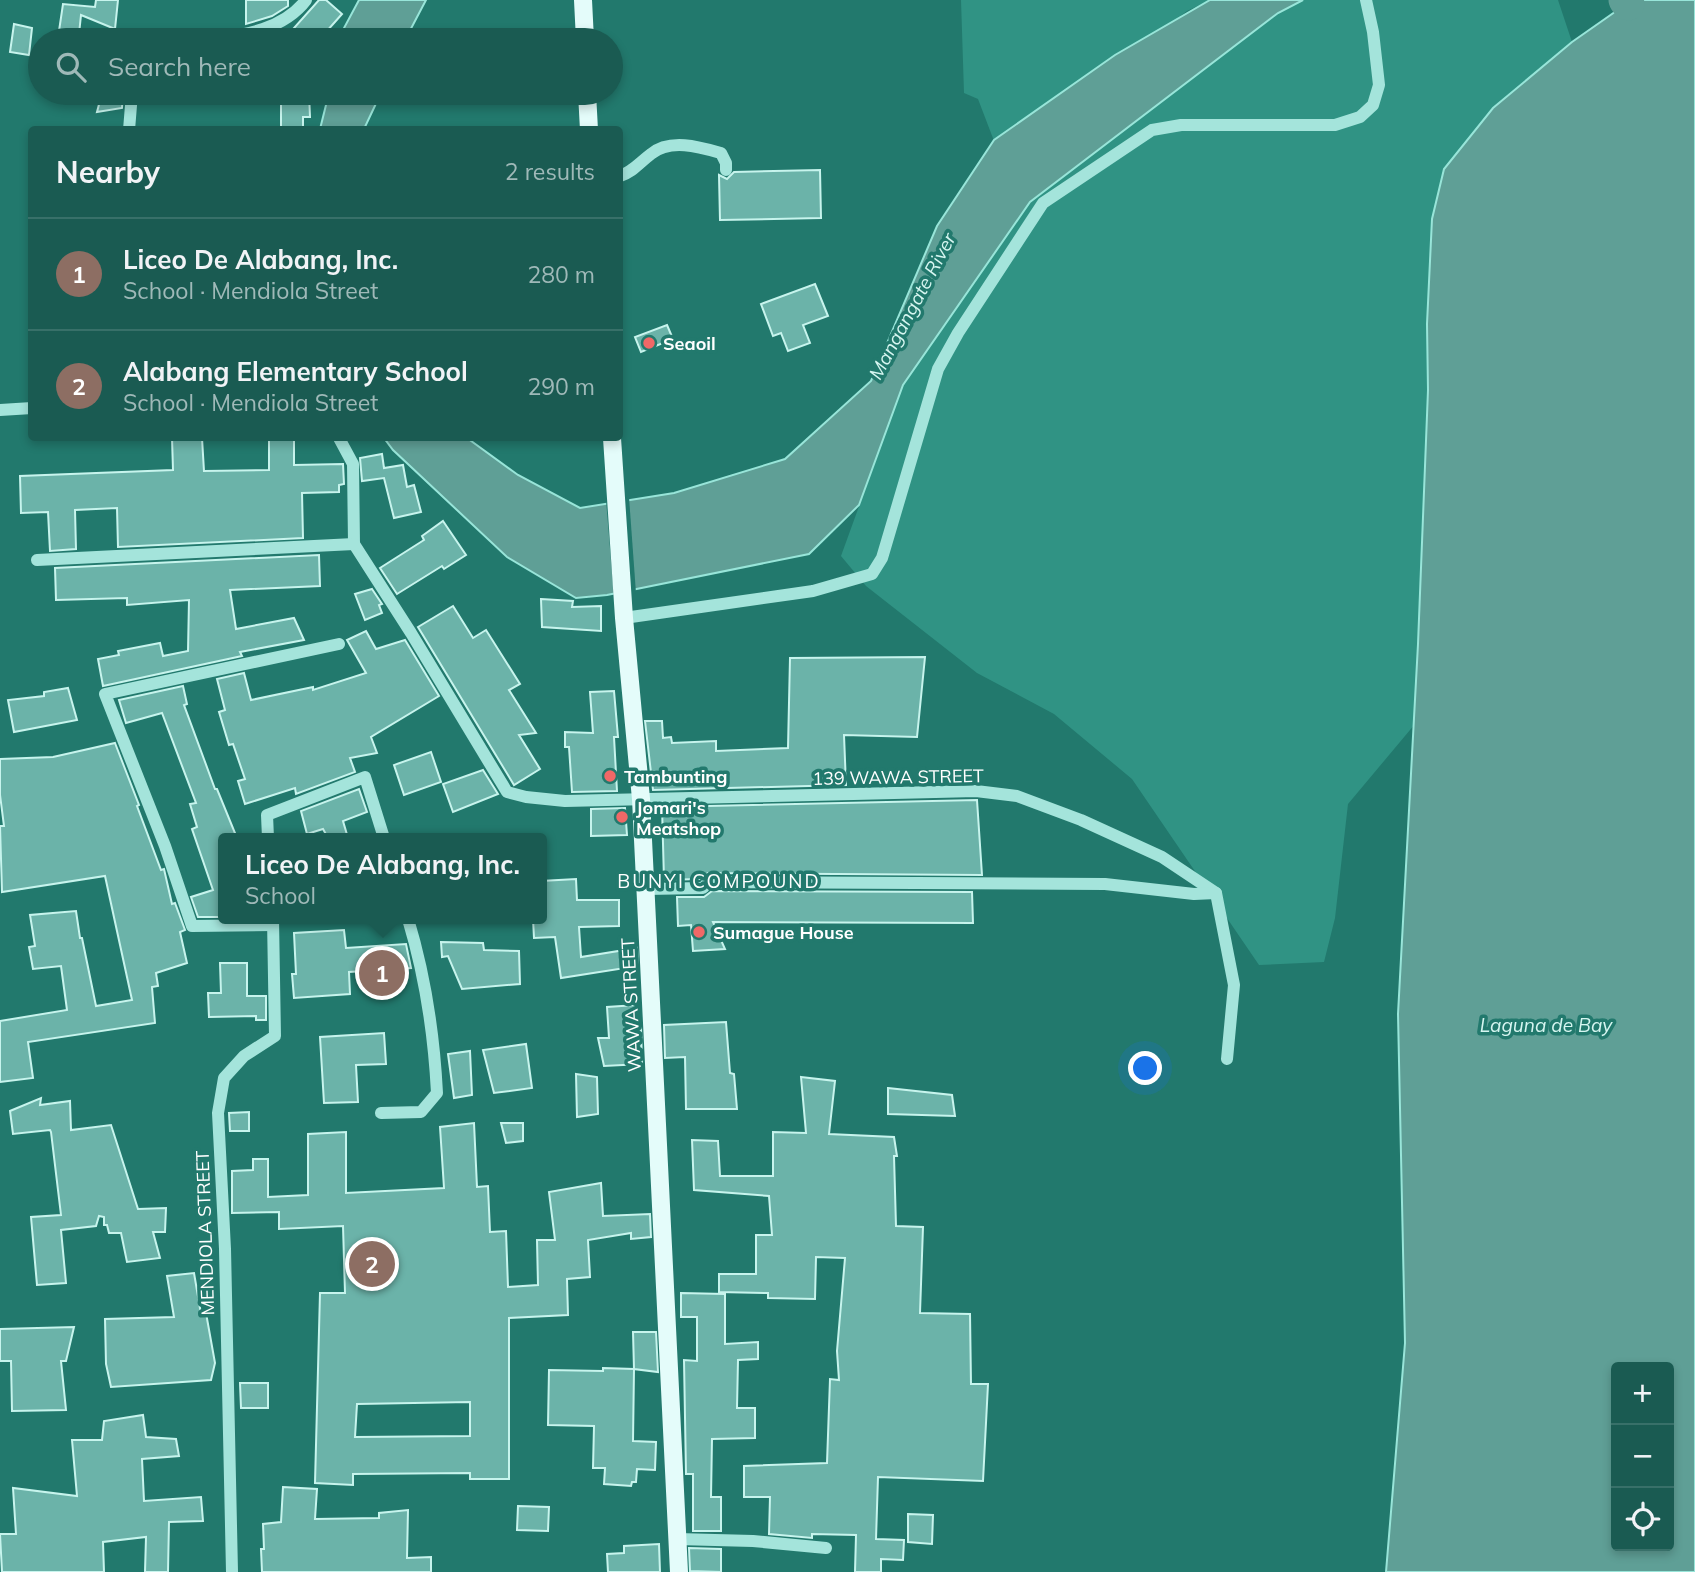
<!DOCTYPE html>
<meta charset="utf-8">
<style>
:root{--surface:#1a5b52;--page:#27645c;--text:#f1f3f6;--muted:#9fb9b8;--line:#387069;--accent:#d6ab8b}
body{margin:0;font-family:Mulish,sans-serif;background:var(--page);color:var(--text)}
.controls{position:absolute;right:21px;bottom:21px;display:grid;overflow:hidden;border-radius:7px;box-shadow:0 4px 10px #0003}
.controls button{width:63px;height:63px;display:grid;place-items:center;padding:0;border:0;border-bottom:2px solid var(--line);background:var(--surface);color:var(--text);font:35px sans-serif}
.you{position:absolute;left:1146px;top:1069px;width:24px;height:24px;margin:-18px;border:5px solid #fff;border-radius:50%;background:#1a73e8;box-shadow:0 0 0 10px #1a73e833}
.badge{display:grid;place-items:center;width:46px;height:46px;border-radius:50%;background:var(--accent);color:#fff;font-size:23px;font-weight:700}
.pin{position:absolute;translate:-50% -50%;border:4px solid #fff;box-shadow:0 2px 7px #0006}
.popup{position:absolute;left:218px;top:833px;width:329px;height:91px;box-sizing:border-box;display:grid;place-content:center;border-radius:7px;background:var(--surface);filter:drop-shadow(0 2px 5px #0005);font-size:23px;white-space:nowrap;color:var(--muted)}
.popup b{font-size:26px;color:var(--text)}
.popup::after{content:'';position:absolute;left:50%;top:100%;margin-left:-14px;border:14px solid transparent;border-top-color:var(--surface)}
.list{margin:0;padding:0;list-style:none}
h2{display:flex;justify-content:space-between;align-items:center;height:91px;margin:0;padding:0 28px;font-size:30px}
h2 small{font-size:23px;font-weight:400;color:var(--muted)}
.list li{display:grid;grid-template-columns:46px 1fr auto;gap:21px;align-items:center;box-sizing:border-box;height:112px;padding:0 28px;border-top:2px solid var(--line)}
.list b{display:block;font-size:26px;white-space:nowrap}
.list p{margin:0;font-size:23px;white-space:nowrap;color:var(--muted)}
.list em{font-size:23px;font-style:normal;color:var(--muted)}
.icon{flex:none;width:38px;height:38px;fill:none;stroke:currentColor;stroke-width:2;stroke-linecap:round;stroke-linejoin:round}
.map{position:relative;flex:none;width:1695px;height:1572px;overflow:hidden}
.search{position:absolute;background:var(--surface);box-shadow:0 4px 10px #0003;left:28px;top:28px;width:595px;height:77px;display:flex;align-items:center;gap:18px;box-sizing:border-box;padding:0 24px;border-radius:38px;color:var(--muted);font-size:26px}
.panel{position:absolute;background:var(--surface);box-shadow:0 4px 10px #0003;left:28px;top:126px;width:595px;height:315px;border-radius:7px}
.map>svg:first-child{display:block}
.green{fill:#309384}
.water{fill:#5f9f96;stroke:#98e5d9;stroke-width:2;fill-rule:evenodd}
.pier{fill:#22796d}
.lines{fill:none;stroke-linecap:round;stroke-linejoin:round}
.river{stroke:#5f9f96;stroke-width:33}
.building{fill:#6bb3a9;stroke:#c7f4ed;stroke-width:2;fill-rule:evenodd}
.minor{stroke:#a4e4db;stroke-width:12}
.major{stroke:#e4fcfa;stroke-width:18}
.poi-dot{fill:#f06867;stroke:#22796d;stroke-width:2.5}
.labels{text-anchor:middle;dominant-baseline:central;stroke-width:7;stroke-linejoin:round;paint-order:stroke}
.poi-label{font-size:18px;font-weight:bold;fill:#fff;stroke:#22796d;text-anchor:start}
.street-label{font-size:18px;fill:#fff;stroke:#22796d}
.water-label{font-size:19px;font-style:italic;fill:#d7f6f1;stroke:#22796d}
.neighbourhood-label{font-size:19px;letter-spacing:2px;fill:#fff;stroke:#22796d}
</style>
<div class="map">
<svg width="1695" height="1572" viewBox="0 0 1695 1572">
<rect width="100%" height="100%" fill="#22796d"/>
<g class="green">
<path d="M961 0H1210L1187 11 999 154 978 99 964 93Z"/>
<path d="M1303 0H1558L1572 42 1493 108 1444 169 1432 219 1427 324 1428 390 1415 724 1348 804 1335 918 1324 962 1259 965 1132 779 1054 714 977 673 866 586 841 556 903 385 1030 202 1278 13Z"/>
</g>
<g class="water">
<path d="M359 0H426L405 40H341L344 28Z"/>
<path d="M1210 0H1303L1278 13 1030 202 903 385 859 505 809 554 607 595 576 598 507 557 393 450 384 438H467L518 475 580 508 674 493 785 459 871 381 937 226 994 140 1115 55Z"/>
<path d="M1632 0H1695V1572H1386L1405 1343 1398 1014 1418 644 1428 390 1427 324 1432 219 1444 169 1493 108 1572 42ZM1669 1367V1546H1616V1367Z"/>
<path d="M329 93H381L364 129H320Z"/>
</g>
<path class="pier" d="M629 497 636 593 614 597 606 500Z"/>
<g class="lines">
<path class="river" d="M1625 0 1628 4"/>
</g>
<g class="building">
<path d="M96 0H118L115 29 81 15 79 34 59 31 63 4 95 7Z"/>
<path d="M246 0H288V6L272 16 246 24Z"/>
<path d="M319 0H326L342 14 319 40 285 38Z"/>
<path d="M14 24 32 28 29 55 10 52Z"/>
<path d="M102 93H123L122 108 97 112Z"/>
<path d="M281 93H309L310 117H303V128L281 129Z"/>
<path d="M820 170 821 218 720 220 719 175 727 179 734 172Z"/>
<path d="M815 284 828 316 803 325 810 343 788 351 781 333 773 336 761 304Z"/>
<path d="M667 325 673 339 641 352 635 337Z"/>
<path d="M172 438H202L204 471 269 470V438H294V465L343 464 344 484 339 485V492L302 493 303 538 118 547 117 508 75 510 76 549 50 551 48 512 21 513 20 476 173 470Z"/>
<path d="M382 454 384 468 403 465 407 487 414 485 421 512 394 518 384 478 362 481 360 458Z"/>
<path d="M443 521 466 555 444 569 442 566 397 594 380 568 424 540 422 536Z"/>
<path d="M319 555 320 586 230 590 236 629 294 618 304 640 240 652 242 656 103 686 98 659 119 655 118 651 160 643 163 656 188 651 189 600 127 605V598L56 600 55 568Z"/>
<path d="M372 589 382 604 379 605 382 613 365 620 355 594Z"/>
<path d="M541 599 573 601 572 607 601 606V631L542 627Z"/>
<path d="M453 606 473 638 486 630 520 684 509 690 536 733 519 735 540 769 514 785 418 627Z"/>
<path d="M366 631 376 649 405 640 439 696 371 737 377 753 350 758 355 772 296 794 295 788 245 804 238 781 245 779 233 744 229 745 219 712 225 710 217 679 244 673 251 700 313 687V690L366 673 347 640Z"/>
<path d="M925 657 917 737 844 735 846 785 653 790 645 721H662L663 738 671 737 672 743 716 741V751L788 748 790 658Z"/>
<path d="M183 686 187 704 184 705 215 789H217L237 838H223V917H198L191 897 213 890 192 829 197 827 190 804 196 803 162 713 126 723 119 700Z"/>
<path d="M68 688 77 720 14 732 8 700 44 696V692Z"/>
<path d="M614 691 618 737H614L617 791 572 792 569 747H565V732L593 733 590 692Z"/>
<path d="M115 743 139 805 137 806 161 870 164 869 172 904 175 903 185 930 180 932 187 963 156 973 158 986 152 987 155 1023 28 1042 33 1078 0 1082V1021L67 1010 61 966 33 969 29 947 35 946 30 915 76 911 80 938H82L96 1006 132 1000 105 876 2 892 0 826H4L0 795V759L53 757Z"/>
<path d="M431 752 441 782 404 795 394 765Z"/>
<path d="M483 770 498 794 453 812 443 784Z"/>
<path d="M359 789 367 812 343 821 348 838H328L323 829 307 834 301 811Z"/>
<path d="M977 800 982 875 708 873 699 879 664 880 662 807Z"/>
<path d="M625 808 627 835 591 836V809Z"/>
<path d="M576 879 577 900H619V926L579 927 581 957 637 948 638 966 561 978 555 937 534 938 533 919H541V881Z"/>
<path d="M712 891 972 892 973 923 713 922 725 949 693 951 691 925 678 926 677 897H704Z"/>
<path d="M344 930 346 948 406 944 411 968 349 972 350 994 294 998 292 974H296L294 933Z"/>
<path d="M441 942 483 943 484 950 519 951 520 984 462 989 448 956 442 957Z"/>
<path d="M220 963H247V996H266V1020H256V1016L209 1017 208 993H221Z"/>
<path d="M636 1005 637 1027H641L642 1064 604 1066 598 1038H609L607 1007Z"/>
<path d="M726 1022 730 1073 734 1074 737 1109H686L685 1057 665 1058 664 1025Z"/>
<path d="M384 1033 386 1064 356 1065 358 1102 324 1103 320 1037Z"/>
<path d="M526 1044 532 1088 494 1093 483 1050Z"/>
<path d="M470 1051 472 1095 454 1098 448 1054Z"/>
<path d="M576 1074 597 1077 598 1114 577 1117Z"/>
<path d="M801 1077 835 1081 829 1134 894 1137 897 1156H894L896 1226 923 1227 920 1313 970 1314 971 1384H988L983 1481 878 1477 876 1539 904 1540 903 1560 881 1559V1572H855L856 1535 812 1534V1538L769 1534 770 1497H744V1466L827 1463 830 1379 839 1380 837 1351 845 1258 816 1257 815 1299 768 1298V1293L719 1292V1274H756V1235H772L769 1196 694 1190 692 1140 718 1141 720 1176H773V1132L806 1133Z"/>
<path d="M888 1088 952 1095 955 1116 888 1114Z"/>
<path d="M41 1098 40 1105 70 1101 71 1130 111 1125 138 1209 166 1208 165 1232H153L160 1258 127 1262 121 1233H109L107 1225H104V1217L99 1216 96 1226 61 1230 66 1283 37 1285 31 1217 61 1215 51 1132 50 1130 13 1134 10 1111Z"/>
<path d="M249 1112V1131H230L229 1113Z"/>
<path d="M474 1123 477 1187 488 1186 490 1232 506 1231 508 1287 538 1285 537 1240H555L549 1192 601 1183 603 1216 650 1214 651 1237 631 1239V1233L588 1240 590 1277 567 1279 568 1315 509 1318V1479H470V1473L353 1474V1485L315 1483 320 1293H345L343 1226 279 1229V1212L232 1213V1171L253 1170V1159H268V1197L308 1195V1134L346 1132V1193L444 1188 440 1127ZM470 1402V1436L355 1437 357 1404Z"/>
<path d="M501 1123H523V1141L506 1143Z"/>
<path d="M194 1273 201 1314 206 1313 215 1363 211 1380 111 1387 106 1364 105 1319 174 1317 167 1276Z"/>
<path d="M681 1293 725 1294V1344L758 1342V1359L738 1360 737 1408H755V1438L712 1439 711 1497H721V1531H693V1474H686L684 1360 697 1361V1317H681Z"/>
<path d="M74 1327 66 1361H61L66 1410 12 1411 11 1361H0V1329Z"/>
<path d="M633 1332H656L658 1372 634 1369Z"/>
<path d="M603 1368 634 1369 633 1441 656 1442 655 1470 637 1469 636 1482H632L631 1486 604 1484 605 1468H593L594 1426 548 1425 549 1370 603 1371Z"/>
<path d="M240 1383H268V1408H241Z"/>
<path d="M143 1415 146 1437 176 1439 179 1456 142 1459 144 1501 201 1497 203 1521 169 1522 168 1572H145L146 1537 103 1542 104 1572H2L0 1534H16L13 1488 77 1496 72 1440H102L104 1421Z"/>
<path d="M283 1487 317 1489 315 1519 379 1518V1513L408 1510 407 1558 431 1557V1572H262L261 1549H264L263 1524 281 1522Z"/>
<path d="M518 1506 549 1507 548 1531 517 1530Z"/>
<path d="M908 1514 933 1515 932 1544 908 1542Z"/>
<path d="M659 1544 660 1572H608L607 1554 624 1553V1546Z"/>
<path d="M689 1548 721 1549V1572L690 1571Z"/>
</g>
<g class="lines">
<g class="minor">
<path d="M212 40C245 35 284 29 306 0"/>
<path d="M129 130 132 93"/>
<path d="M620 176C634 171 639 163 651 154 670 138 700 147 721 153L726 163V170"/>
<path d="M0 410 32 408"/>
<path d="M339 438 353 464 354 544 411 633 507 792 526 797 565 801 976 791 1017 796 1081 820 1162 857 1216 893 1234 985 1227 1059"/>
<path d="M37 560 354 544"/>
<path d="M624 618 813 591 872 574 882 558 938 369 958 333 1043 203 1152 130 1181 125H1335L1360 117 1373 105 1379 85 1373 32 1366 0"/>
<path d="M268 838 267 815 365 777 384 838"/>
<path d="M646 889 703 888 708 882 1105 884 1194 894 1216 893"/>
<path d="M273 925 192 926 165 846 105 694 339 644"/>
<path d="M381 1113 421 1112 437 1093C434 1035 425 975 408 919"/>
<path d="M677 1539 753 1541 826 1548"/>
<path d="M232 1572 225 1249 218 1113 224 1078 244 1056 275 1036 273 919"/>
</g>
<g class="major">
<path d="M583 0 585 40"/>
<path d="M587 93 589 130"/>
<path d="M612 438 624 618 641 799 679 1572"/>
</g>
</g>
<g class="poi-dot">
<circle cx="649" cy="343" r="7"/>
<circle cx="610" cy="776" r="7"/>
<circle cx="622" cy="817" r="7"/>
<circle cx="699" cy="932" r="7"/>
</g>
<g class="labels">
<g class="poi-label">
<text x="663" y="343">Seaoil</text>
<text x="624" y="776">Tambunting</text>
<text x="636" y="807">Jomari's<tspan x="636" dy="21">Meatshop</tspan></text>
<text x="713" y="932">Sumague House</text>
</g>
<g class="street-label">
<text transform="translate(898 777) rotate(-1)">139 WAWA STREET</text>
<text transform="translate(631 1005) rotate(-93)">WAWA STREET</text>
<text transform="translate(205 1233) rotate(-92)">MENDIOLA STREET</text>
</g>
<g class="water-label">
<text transform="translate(912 306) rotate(-62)">Mangangate River</text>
<text x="1546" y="1025">Laguna de Bay</text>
</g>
<g class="neighbourhood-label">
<text x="719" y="881">BUNYI COMPOUND</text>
</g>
</g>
</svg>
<div class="controls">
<button>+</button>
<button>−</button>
<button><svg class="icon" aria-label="locate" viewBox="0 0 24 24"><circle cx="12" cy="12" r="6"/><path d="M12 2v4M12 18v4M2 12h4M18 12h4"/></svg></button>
</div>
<div class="you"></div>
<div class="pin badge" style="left:382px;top:973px;background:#8d6e63">1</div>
<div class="popup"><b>Liceo De Alabang, Inc.</b>School</div>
<div class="pin badge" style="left:372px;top:1264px;background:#8d6e63">2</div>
<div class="search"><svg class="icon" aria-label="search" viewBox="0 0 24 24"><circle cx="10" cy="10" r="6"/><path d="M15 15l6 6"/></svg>Search here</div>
<section class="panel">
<h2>Nearby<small>2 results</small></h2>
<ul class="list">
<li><span class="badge" style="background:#8d6e63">1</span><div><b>Liceo De Alabang, Inc.</b><p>School · Mendiola Street</p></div><em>280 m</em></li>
<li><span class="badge" style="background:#8d6e63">2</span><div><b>Alabang Elementary School</b><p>School · Mendiola Street</p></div><em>290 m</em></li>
</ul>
</section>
</div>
